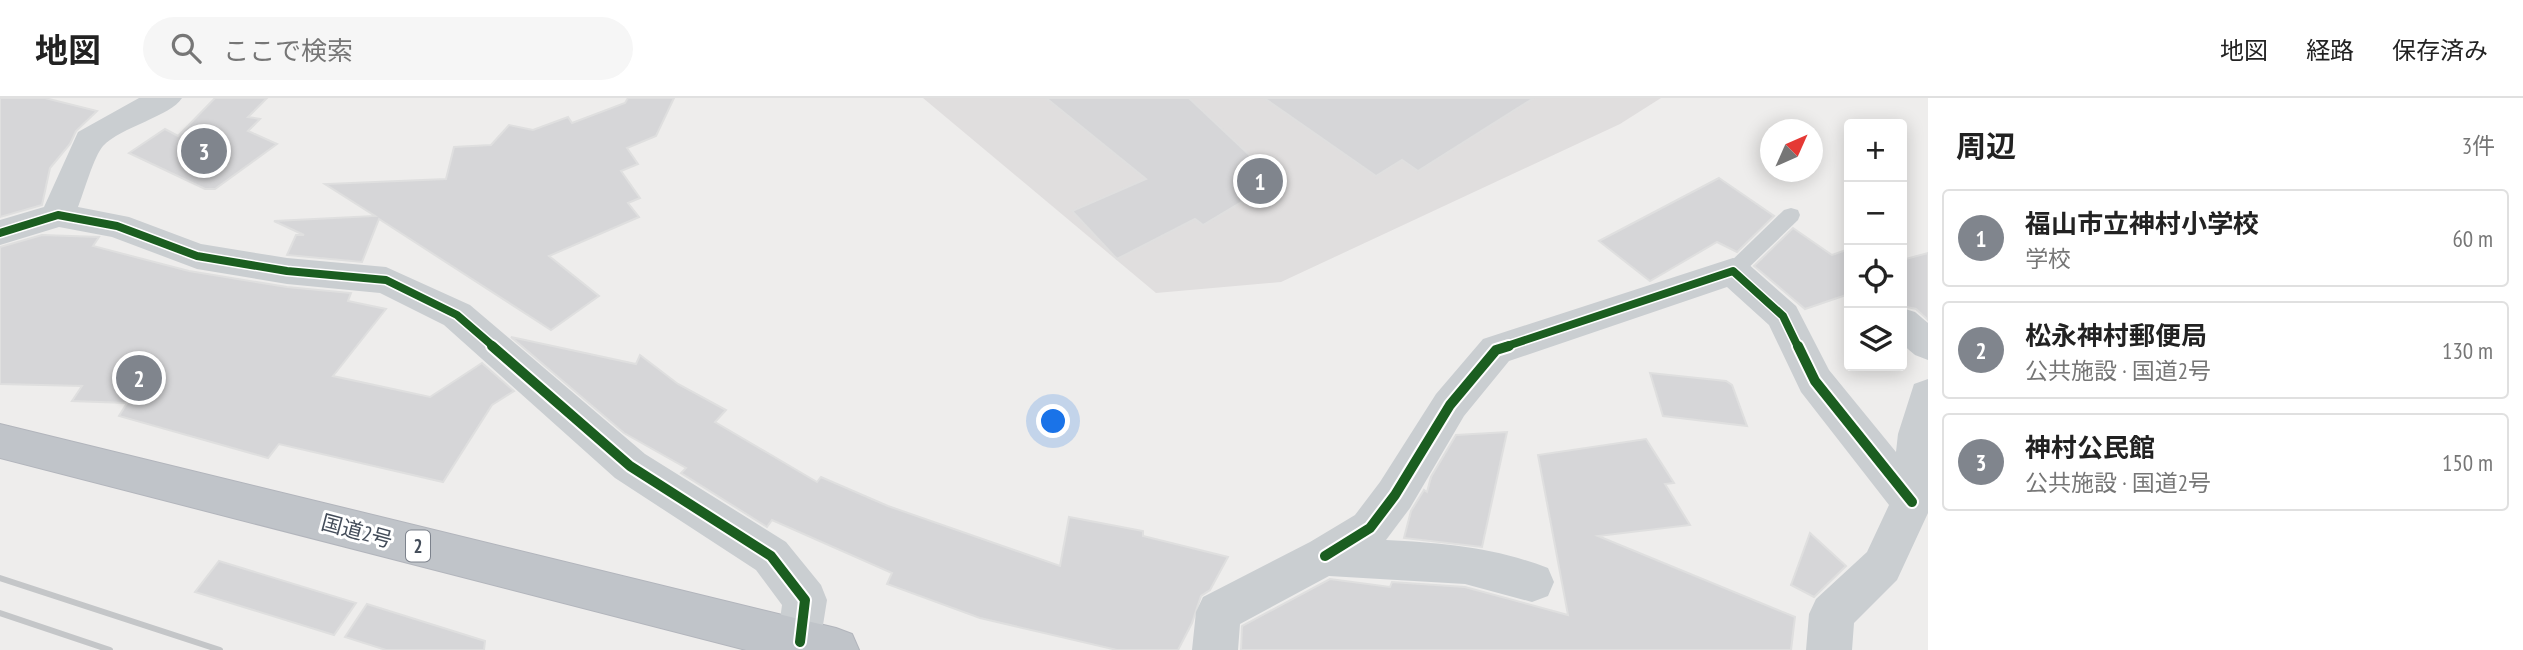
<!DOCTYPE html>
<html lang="ja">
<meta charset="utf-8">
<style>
:root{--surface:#fff;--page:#f6f6f6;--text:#222;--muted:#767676;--line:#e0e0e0;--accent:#80858d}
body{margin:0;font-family:"PT Sans Narrow","Noto Sans JP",sans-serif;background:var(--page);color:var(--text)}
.controls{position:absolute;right:21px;top:21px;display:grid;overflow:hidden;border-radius:7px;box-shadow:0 4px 18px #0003}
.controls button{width:63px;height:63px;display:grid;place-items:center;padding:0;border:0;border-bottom:2px solid var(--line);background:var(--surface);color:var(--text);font:35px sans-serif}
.compass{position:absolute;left:1760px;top:21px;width:63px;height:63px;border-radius:50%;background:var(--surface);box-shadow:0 4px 18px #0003;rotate:45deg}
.you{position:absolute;left:1054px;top:324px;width:24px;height:24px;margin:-18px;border:5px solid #fff;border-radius:50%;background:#1a73e8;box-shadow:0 0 0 10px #1a73e833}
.badge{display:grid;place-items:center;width:46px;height:46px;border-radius:50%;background:var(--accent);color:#fff;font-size:23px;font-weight:700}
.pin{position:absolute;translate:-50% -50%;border:4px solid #fff;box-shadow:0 2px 7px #0006}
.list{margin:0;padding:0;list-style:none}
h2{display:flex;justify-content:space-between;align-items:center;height:91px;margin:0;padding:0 28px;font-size:30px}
h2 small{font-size:23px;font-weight:400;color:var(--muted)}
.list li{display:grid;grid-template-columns:46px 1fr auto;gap:21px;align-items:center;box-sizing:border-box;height:98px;margin:0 14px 14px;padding:0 14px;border:2px solid var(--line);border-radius:7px}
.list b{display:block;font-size:26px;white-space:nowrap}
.list p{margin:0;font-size:23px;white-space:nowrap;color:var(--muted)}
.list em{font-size:23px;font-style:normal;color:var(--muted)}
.icon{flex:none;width:38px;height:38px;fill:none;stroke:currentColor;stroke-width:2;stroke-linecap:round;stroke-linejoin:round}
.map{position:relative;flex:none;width:1928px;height:552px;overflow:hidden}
header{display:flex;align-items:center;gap:42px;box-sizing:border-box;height:98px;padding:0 35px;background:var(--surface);border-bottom:2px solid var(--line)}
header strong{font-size:33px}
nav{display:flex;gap:38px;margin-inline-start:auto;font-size:24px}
.search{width:490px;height:63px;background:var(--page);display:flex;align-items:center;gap:18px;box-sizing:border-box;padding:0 24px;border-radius:38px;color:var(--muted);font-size:26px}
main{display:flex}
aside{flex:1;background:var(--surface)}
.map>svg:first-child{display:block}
.education{fill:#e0dede}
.building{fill:#d6d6d8;stroke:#dfdfdf;stroke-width:2}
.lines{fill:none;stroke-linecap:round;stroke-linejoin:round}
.trunk-casing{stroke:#b2b5bc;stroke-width:2}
.service{fill:#caced1;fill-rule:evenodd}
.minor{fill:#caced1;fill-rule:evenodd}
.trunk{fill:#c0c4c9;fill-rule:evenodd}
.rail{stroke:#c4c6c8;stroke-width:6}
.cycleway-far1-casing{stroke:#fff;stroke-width:11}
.cycleway-casing{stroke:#fff;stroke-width:14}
.cycleway-far1{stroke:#1b5e20;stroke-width:8}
.cycleway{stroke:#1b5e20;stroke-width:10}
.labels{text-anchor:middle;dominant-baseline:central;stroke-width:6;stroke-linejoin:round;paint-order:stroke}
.shield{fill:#fff;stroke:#7c828c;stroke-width:2}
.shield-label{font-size:19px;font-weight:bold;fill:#444d5a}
.street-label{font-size:21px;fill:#444d5a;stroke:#fff}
</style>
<header>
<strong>地図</strong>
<div class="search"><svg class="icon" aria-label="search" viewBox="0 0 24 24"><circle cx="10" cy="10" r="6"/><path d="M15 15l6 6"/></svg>ここで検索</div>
<nav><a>地図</a><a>経路</a><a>保存済み</a></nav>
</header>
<main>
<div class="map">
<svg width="1928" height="552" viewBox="0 0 1928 552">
<rect width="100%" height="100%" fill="#eeedec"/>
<path class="education" d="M923 0H1661L1620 26 1281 184 1156 195Z"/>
<g class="building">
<path d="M0 0H45L97 13 76 33 70 46 50 70 42 107 0 119Z"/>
<path d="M215 0H267L248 19 260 21 248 33 277 46 215 91H205L129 55 165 31 178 38Z"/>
<path d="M628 0H674L656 38 627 50 638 66 621 73 640 100 628 105 639 119 549 158 599 198 551 232 379 121 362 164 287 157 296 137H304L274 123 375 118 325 86 446 81 454 49 491 47 509 27 533 32 568 19 572 25 625 5Z"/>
<path d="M1046 0H1189L1277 83 1203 127 1195 121 1117 161 1072 113 1146 81Z"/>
<path d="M1264 0H1534L1418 73 1402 62 1376 78Z"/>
<path d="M1719 80 1774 118 1737 154 1717 144 1650 183 1599 143Z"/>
<path d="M1793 130 1832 157 1849 151V196L1805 211 1754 168Z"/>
<path d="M42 137 99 139 93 148 189 173 287 189 351 195 348 203 386 211 333 278 430 299 482 265 514 293 492 307 443 384 279 346 268 360 119 318 127 305 72 303 82 288 0 286V149Z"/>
<path d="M1928 155V222L1916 211 1902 208V162Z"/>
<path d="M511 239 636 266 640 257 678 286 726 312 715 324 817 384 821 379 888 408 1060 468 1069 419 1143 433V438L1228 459 1210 492 1201 498 1192 525 1178 552H1117L980 520 887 486 892 475 772 422 767 429 681 375 686 370 624 335Z"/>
<path d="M1650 275 1726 283 1732 287 1747 328 1663 318Z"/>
<path d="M1507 334 1482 449 1404 440 1411 413 1424 392 1427 394 1431 379 1456 337Z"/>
<path d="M1646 341 1674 385 1665 386 1690 427 1598 438 1795 519 1791 552H1241L1242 528 1330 481 1390 489 1392 484 1465 489 1568 517 1538 357Z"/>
<path d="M1810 435 1846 468 1814 499 1791 487Z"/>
<path d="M219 463 356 505 334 537 195 494Z"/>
<path d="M367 506 485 543 484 552H386L345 539Z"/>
</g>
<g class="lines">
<defs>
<path id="trunk" d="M0 326 836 530 852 536 859 552H746L0 360Z"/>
</defs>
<use href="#trunk" class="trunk-casing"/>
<path class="service" d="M1791 110 1798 112 1800 117 1798 122 1740 178H1726L1723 173 1726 168 1784 112Z"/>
<g class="minor">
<path d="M139 0H182C171 18 121 29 103 48 94 58 84 94 78 109L129 119 201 146 287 160 386 169 470 207 645 356 786 444 821 487 827 502 819 552H781L777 544 782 507 756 472 615 380 444 227 380 195 287 186 197 171 112 139 59 129 0 147V122L44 109 78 34Z"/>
<path d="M1733 160 1746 164 1796 208 1829 272 1896 354 1898 336 1914 286 1928 281V415L1897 482 1854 525 1852 552H1806L1809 516 1816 501 1867 454 1889 407 1801 294 1769 227 1727 189 1509 263 1464 318 1410 410 1386 442C1443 445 1493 449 1548 470L1554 484 1548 498 1532 504 1465 486 1329 478 1240 526 1238 552H1192L1196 514 1203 499 1310 444 1355 417 1380 384 1436 296 1483 241Z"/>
<path d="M1902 210 1915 214 1928 225V262L1915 257 1902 246Z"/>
</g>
<use href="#trunk" class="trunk"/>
<g class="rail">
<path d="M0 480 220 552"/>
<path d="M0 515 110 552"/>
</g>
<defs>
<g id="cycleway-far1">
<path d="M0 135 58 117 117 128 197 158 287 173 386 182 457 217 494 249"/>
<path d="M1504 249 1733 173 1783 218 1798 249"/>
</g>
<g id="cycleway">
<path d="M492 248 630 368 771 458 805 502 800 544"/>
<path d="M1798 248 1815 283 1912 404"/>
<path d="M1325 458 1370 430 1395 397 1450 307 1496 252 1509 248"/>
</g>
</defs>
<use href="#cycleway-far1" class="cycleway-far1-casing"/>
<use href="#cycleway" class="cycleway-casing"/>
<use href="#cycleway-far1" class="cycleway-far1"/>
<use href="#cycleway" class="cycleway"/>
</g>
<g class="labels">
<rect class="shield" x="406" y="432.5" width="24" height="31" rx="5"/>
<g class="shield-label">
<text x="418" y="448">2</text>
</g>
<g class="street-label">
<text transform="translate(357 433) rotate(15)">国道2号</text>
</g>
</g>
</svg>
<div class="controls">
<button>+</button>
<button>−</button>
<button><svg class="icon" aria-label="locate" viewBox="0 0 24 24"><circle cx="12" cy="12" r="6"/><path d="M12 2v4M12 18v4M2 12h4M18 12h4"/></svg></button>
<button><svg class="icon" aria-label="layers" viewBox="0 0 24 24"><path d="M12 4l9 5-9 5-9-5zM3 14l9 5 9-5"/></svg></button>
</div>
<svg class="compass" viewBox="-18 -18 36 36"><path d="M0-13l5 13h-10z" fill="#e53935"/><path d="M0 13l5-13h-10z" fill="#767676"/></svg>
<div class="you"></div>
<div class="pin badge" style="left:1260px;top:83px">1</div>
<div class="pin badge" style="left:139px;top:280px">2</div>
<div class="pin badge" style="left:204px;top:53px">3</div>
</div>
<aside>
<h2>周辺<small>3件</small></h2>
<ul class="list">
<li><span class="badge">1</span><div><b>福山市立神村小学校</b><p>学校</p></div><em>60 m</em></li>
<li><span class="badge">2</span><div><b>松永神村郵便局</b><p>公共施設 · 国道2号</p></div><em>130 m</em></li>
<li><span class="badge">3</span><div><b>神村公民館</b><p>公共施設 · 国道2号</p></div><em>150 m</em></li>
</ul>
</aside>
</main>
